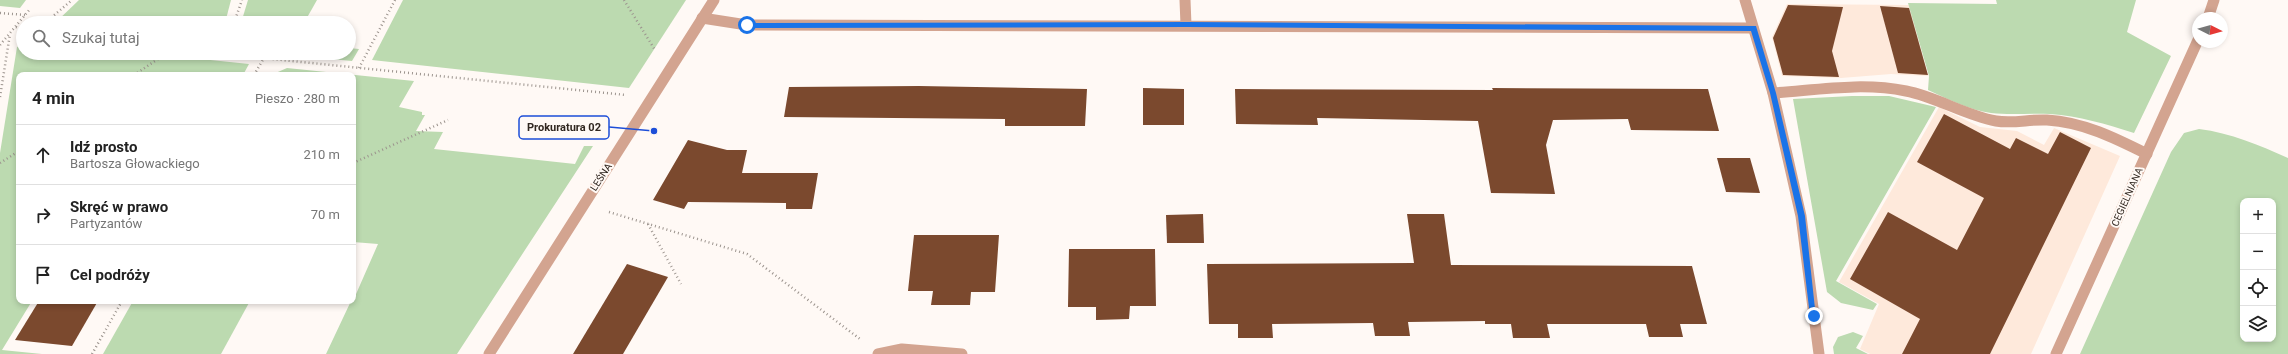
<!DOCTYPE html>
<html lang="pl">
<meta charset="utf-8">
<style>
:root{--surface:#fff;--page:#f2f2f2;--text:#222;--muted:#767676;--line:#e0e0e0}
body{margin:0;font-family:Roboto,sans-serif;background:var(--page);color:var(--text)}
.controls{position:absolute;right:12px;bottom:12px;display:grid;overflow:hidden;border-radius:8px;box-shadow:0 2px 6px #0003}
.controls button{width:36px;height:36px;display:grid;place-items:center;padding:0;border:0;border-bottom:1px solid var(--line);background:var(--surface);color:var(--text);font:20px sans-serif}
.compass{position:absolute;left:2192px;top:12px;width:36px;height:36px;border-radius:50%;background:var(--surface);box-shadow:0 2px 6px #0003;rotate:96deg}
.stop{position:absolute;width:12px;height:12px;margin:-9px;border:3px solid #1a73e8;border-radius:50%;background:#fff}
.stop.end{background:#1a73e8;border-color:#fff;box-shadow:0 1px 4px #0008}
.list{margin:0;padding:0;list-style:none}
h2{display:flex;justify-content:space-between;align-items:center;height:52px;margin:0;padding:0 16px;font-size:17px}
h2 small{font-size:13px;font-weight:400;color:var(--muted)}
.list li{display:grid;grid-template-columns:26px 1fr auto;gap:12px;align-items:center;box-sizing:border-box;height:60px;padding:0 16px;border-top:1px solid var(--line)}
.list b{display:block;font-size:15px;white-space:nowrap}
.list p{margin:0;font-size:13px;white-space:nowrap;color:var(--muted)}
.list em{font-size:13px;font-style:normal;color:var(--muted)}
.icon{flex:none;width:22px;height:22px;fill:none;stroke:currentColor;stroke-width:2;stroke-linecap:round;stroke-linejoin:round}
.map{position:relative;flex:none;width:2288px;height:354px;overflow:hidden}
.search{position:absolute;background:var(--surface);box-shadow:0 2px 6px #0003;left:16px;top:16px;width:340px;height:44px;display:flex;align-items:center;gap:10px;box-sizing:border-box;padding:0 14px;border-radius:22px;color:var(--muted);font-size:15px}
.panel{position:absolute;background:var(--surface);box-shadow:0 2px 6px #0003;left:16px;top:72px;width:340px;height:232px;border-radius:8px}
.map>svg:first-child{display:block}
.built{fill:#fee9db}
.green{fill:#bcdab0;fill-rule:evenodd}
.building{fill:#7b492e}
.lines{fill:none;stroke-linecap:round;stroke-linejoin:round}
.path{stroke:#9c948e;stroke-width:2.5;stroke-dasharray:1 3;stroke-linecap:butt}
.service{stroke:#d3a490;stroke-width:11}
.minor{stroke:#d3a490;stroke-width:11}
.tertiary{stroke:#d3a490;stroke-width:11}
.route{fill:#1a73e8}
.labels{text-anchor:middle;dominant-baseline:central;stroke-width:4;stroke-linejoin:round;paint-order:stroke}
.street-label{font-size:10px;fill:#312720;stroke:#fff9f5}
.leader{fill:none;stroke:#1d4ed8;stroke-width:1.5}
.callout-dot{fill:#1d4ed8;stroke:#fff9f5;stroke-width:1.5}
.callout{fill:#fff9f5;stroke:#1d4ed8;stroke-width:1.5}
.callout-label{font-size:11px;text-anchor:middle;font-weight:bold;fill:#312720}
</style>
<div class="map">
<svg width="2288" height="354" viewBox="0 0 2288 354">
<rect width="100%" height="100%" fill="#fff9f5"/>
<g class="built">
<path d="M1787 4 1909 5 1928 76 1891 74 1841 78 1782 76 1772 37Z"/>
<path d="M1939 107 1980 127 2017 131 2044 145 2054 128 2120 156 2031 354H1870L1860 349 1879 304 1839 282Z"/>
</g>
<g class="green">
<path d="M0 0H26L20 8 0 6Z"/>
<path d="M79 0H231L225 23H55Z"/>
<path d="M248 0H317L304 23H241Z"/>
<path d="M403 0H686L629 88 372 60Z"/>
<path d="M1996 0H2136L2127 32 2171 56 2134 133C2106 124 2079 116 2050 114 2031 113 2010 115 1991 113 1969 110 1948 99 1928 90L1929 76 1908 3 1997 4Z"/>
<path d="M23 43V53H143L249 64 243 75H19V301H32L2 350 42 354H0V153L17 47Z"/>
<path d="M349 48 359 49 352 61 265 53H349Z"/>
<path d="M287 68 414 81 399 107 422 112V115H425L416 131 443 132 434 149 575 164 584 146H593L457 354H326L351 301H353L378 244 353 242V75H271Z"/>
<path d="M1852 96H1889L1936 107 1836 281 1877 304 1873 310 1841 303 1827 292 1793 99Z"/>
<path d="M2199 129C2231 133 2259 145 2288 158V354H2080L2171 152 2184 133ZM2243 201H2273V339H2243Z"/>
<path d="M133 301H250L221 354H103Z"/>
<path d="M1853 332 1863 336 1856 348 1868 354H1834L1833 347 1838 337Z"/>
</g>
<g class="building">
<path d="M1788 5 1843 7 1832 51 1839 77 1783 75 1773 38Z"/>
<path d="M1880 6 1909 8 1928 75 1898 73Z"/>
<path d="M919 86 1087 89 1085 126H1005V119L784 117 789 87Z"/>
<path d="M1143 88 1184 89V125H1143Z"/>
<path d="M1492 88 1708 89 1719 131 1631 130 1628 119 1553 120 1546 145 1555 194 1491 193 1478 121 1317 118 1318 125 1236 124 1235 89 1493 90Z"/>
<path d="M1944 114 2010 149 2016 138 2048 154 2060 132 2091 148 1990 354H1902L1920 319 1850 279 1888 212 1957 250 1984 198 1917 162Z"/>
<path d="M688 140 727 150H747L742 173H818L812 209H786V203L688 202 684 209 653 200Z"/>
<path d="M1717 158H1750L1760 193 1726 192Z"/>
<path d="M1203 214 1204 243H1167L1166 215Z"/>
<path d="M1407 214H1444L1451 265 1692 266 1707 324H1680L1683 337H1649L1646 324H1547L1550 338H1513L1511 324H1485V321L1408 322 1410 336H1375L1373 323 1272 324 1273 338H1238V324H1209L1207 264 1414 263Z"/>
<path d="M914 235H999L995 292H971L970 305H931L933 291H908Z"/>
<path d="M1069 249H1155L1156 306H1130L1129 319 1096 320V307H1068Z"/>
<path d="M627 264 668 277 623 354H573Z"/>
<path d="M39 301H98L72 346 15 340Z"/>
</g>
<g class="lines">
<g class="path">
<path d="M624 0 655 50"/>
<path d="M0 13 25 15"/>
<path d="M45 23 72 0"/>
<path d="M234 23 242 0"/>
<path d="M16 27 23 30"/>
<path d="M0 45 30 9"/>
<path d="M213 53 626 95"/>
<path d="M359 68 395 0"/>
<path d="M134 75 167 53"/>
<path d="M254 75 264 58"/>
<path d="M0 97 10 34"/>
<path d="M0 163 19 151"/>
<path d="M353 163 448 120"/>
<path d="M609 212 747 254 860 339"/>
<path d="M648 224 681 284"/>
<path d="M92 354 122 301"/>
</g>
<path class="service" d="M1773 93C1817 90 1862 82 1906 91 1937 97 1964 115 1996 121 2013 124 2030 119 2047 120 2083 122 2115 138 2147 154"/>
<g class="minor">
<path d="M1185 0 1186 25"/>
<path d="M1745 0 1773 93 1801 216 1819 354"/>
<path d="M702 18 747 25 1753 28"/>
<path d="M2208 18 2214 0"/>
<path d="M878 354 902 349 962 354"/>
<path d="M2056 354 2198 40"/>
</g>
<path class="tertiary" d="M489 354 714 0"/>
</g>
<path class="route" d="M1186 22 1756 26 1776 93 1805 216 1816 318H1811L1810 316 1798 216 1770 93 1751 31 1186 27 747 28 744 25 747 23Z"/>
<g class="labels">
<g class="street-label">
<text transform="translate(601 177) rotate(-57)">LEŚNA</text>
<text transform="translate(2127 197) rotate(-66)">CEGIELNIANA</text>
</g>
</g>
<path class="leader" d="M654 131L609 127"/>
<circle class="callout-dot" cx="654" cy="131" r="4"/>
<rect class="callout" x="519" y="116" width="90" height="23" rx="4"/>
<g class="callout-label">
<text x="564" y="131">Prokuratura 02</text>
</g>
</svg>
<div class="controls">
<button>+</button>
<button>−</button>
<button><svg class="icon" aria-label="locate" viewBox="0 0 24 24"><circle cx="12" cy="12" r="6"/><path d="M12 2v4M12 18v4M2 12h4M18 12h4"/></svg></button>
<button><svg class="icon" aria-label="layers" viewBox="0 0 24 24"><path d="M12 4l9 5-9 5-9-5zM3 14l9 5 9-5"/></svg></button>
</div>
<svg class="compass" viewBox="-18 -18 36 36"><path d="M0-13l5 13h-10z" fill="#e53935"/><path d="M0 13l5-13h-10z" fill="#767676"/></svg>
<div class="stop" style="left:747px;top:25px"></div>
<div class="stop end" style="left:1814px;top:316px"></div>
<div class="search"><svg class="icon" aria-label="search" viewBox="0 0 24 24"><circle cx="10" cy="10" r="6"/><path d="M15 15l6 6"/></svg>Szukaj tutaj</div>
<section class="panel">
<h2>4 min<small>Pieszo · 280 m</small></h2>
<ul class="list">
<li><svg class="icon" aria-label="ahead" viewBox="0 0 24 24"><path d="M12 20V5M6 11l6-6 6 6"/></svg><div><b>Idź prosto</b><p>Bartosza Głowackiego</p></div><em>210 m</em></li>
<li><svg class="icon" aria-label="right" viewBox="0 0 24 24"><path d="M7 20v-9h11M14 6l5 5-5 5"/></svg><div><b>Skręć w prawo</b><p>Partyzantów</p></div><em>70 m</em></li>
<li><svg class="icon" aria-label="arrive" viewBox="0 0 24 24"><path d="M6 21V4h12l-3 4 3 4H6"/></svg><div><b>Cel podróży</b></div></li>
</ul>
</section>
</div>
